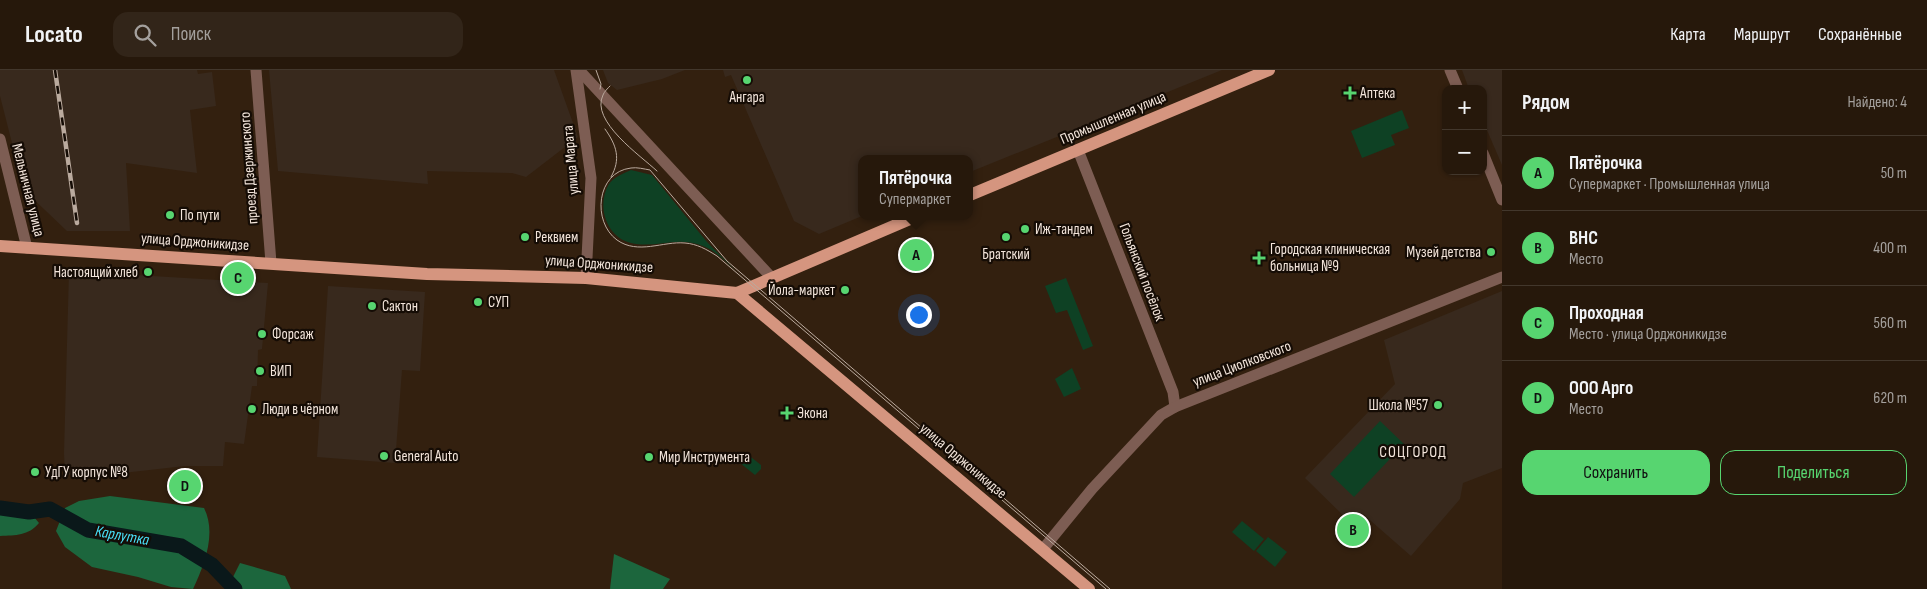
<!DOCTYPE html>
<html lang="ru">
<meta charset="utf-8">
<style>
:root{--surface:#26180b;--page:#322519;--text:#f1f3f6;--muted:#a4a09d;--line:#42372c;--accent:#57d570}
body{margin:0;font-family:"Sofia Sans Condensed",sans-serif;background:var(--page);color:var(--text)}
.controls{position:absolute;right:15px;top:15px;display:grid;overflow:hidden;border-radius:10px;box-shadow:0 1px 4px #0004}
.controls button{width:45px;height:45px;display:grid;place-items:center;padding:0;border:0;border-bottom:1px solid var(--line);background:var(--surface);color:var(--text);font:25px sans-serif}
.you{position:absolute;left:918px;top:244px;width:18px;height:18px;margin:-12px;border:4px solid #fff;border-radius:50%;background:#1a73e8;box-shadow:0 0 0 8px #1a73e833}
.badge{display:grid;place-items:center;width:32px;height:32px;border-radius:50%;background:var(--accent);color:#111;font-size:16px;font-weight:700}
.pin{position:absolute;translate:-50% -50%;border:2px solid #fff;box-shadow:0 1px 5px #0006}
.popup{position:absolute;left:858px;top:85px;width:115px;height:65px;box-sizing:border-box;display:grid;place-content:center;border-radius:10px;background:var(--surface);filter:drop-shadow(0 1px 4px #0005);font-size:16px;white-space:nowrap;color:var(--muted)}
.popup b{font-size:19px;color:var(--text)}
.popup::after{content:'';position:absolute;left:50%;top:100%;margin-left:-10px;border:10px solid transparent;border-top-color:var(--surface)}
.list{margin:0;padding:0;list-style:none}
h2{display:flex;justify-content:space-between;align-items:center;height:65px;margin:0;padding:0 20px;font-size:21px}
h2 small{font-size:16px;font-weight:400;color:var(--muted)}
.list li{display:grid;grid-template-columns:32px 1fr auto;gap:15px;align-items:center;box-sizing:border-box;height:75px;padding:0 20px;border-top:1px solid var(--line)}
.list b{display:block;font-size:19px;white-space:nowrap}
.list p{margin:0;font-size:16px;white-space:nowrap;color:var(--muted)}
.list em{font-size:16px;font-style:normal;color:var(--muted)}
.actions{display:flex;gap:10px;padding:15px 20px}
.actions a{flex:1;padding:11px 0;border:1px solid var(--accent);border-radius:15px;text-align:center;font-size:18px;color:var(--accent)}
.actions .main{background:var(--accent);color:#111}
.icon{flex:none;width:28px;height:28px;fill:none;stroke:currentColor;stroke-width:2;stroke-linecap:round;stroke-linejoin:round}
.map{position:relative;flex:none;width:1502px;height:519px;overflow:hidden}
header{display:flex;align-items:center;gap:30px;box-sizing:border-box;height:70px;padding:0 25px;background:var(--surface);border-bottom:1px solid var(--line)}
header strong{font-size:24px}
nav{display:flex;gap:28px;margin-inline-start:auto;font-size:18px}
.search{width:350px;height:45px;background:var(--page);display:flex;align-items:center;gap:12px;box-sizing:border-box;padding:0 18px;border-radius:15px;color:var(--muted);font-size:19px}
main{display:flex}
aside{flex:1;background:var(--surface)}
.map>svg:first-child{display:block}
.industrial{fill:#38291d}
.green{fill:#0e4124}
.forest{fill:#1c663d}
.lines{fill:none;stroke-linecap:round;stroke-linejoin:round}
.river{stroke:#0a181a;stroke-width:15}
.minor{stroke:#7d5d53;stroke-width:11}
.major{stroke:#d5957f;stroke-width:12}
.tram{stroke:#baaa9e;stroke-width:1}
.rail-casing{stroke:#baaa9e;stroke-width:4.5}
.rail{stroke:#150c05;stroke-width:2.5;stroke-dasharray:8;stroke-linecap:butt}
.poi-dot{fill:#57d570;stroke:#150c05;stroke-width:2}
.labels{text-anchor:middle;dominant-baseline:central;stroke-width:4.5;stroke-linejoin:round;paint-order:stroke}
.poi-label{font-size:15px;fill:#f3e5db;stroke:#150c05;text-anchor:start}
.street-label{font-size:15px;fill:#f3e5db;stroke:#150c05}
.neighbourhood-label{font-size:16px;letter-spacing:1px;fill:#f3e5db;stroke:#150c05}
.water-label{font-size:16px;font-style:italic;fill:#49e1fb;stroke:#150c05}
</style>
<header>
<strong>Locato</strong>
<div class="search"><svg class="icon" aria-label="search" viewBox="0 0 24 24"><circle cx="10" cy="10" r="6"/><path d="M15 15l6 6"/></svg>Поиск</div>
<nav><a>Карта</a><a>Маршрут</a><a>Сохранённые</a></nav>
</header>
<main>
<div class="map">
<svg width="1502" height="519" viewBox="0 0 1502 519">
<rect width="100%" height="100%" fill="#33200f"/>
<g class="industrial">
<path d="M0 0H197L198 4 212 2 216 36 190 40 197 103 126 93 130 161H67L24 120 0 26Z"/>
<path d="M269 0H554L578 67 526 107 512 103 427 101 428 114 278 101Z"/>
<path d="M603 0H685L662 9 617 20 608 13Z"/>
<path d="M723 0H1222L970 102V89H862V146L819 164 794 151 731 5 725 7Z"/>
<path d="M1462 0H1502V95L1483 51V19H1469Z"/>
<path d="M69 201 268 213 262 279 258 280 257 316H252L244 374 225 372 223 396H185L96 406 95 403 65 405 64 383Z"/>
<path d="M328 216 425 222 420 301 402 300 395 393 317 387Z"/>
<path d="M1502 221V398L1463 413 1460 429 1411 486 1363 444 1352 454 1305 408 1395 314 1384 270Z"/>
</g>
<g class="green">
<path d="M1402 40 1409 58 1391 65 1395 75 1362 88 1351 61Z"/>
<path d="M631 100 652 105 707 172 736 201C726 192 716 181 703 176 677 165 656 179 631 173 606 167 596 135 609 114 614 107 624 103 631 100Z"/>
<path d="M1066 208 1093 276 1083 280 1067 240 1056 243 1045 216Z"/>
<path d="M1072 298 1081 319 1064 327 1055 309Z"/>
<path d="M1380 351 1404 374 1354 427 1330 404Z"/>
<path d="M747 384 761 395V399L755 405 740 393Z"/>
<path d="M1242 451 1264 469 1254 481 1232 462Z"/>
<path d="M1268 467 1287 482 1275 497 1256 481Z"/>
</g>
<g class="forest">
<path d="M110 426 204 438C217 463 204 496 193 519L171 517 138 507 92 497 65 477 56 461 65 438 79 431Z"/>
<path d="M0 443 34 447 39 453C28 466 16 465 0 466Z"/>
<path d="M614 484 670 509 663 519H610Z"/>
<path d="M240 493 285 506 291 519H227Z"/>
</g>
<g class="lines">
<path class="river" d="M0 438 29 442 50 439 88 460 181 476 212 495 235 519"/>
<g class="minor">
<path d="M256 0 271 193"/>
<path d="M576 0 591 108 586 208"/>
<path d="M579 0 772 208"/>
<path d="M1450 0 1458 19"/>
<path d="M0 69 27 178"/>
<path d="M1078 80 1173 322 1175 337"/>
<path d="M1483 83 1502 130"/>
<path d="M1043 479 1092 419 1161 345 1175 337 1502 207"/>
</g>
<g class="major">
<path d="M970 125 1269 0"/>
<path d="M0 176 427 204 586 208 737 223 1089 519"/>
<path d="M737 223 917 146"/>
</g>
<g class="tram">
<path d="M596 0 601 14 600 19"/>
<path d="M610 16C608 18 604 22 603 25 590 51 641 86 657 101"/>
<path d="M605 59C617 76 621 89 611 107"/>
<path d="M1106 519 717 186C706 179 697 174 685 173 663 171 638 185 617 170 592 152 596 102 631 98 637 97 644 99 650 100L727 191 1110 519"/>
</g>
<defs>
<path id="rail" d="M55 0 77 153"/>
</defs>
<use href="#rail" class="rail-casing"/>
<use href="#rail" class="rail"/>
</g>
<g class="poi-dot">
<circle cx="747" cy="10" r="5"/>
<path d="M1347.5 15.5h5v5h5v5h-5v5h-5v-5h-5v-5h5z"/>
<circle cx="170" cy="145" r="5"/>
<circle cx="1025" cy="159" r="5"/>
<circle cx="525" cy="167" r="5"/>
<circle cx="1006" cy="167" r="5"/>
<circle cx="1491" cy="182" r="5"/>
<path d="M1256.5 180.5h5v5h5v5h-5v5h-5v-5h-5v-5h5z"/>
<circle cx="148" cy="202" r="5"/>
<circle cx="845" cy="220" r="5"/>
<circle cx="478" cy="232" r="5"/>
<circle cx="372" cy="236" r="5"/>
<circle cx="262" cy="264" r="5"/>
<circle cx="260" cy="301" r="5"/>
<circle cx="1438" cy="335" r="5"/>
<circle cx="252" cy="339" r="5"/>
<path d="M784.5 335.5h5v5h5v5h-5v5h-5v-5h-5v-5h5z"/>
<circle cx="384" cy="386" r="5"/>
<circle cx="649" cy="387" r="5"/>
<circle cx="35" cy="402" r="5"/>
</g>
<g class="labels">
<g class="poi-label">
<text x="1360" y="23">Аптека</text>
<text x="747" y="27" text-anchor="middle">Ангара</text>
<text x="180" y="145">По пути</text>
<text x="1035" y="159">Иж-тандем</text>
<text x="535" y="167">Реквием</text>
<text x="1270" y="179">Городская клиническая<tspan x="1270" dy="17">больница №9</tspan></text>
<text x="1481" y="182" text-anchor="end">Музей детства</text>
<text x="1006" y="184" text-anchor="middle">Братский</text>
<text x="138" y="202" text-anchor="end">Настоящий хлеб</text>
<text x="835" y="220" text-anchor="end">Йола-маркет</text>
<text x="488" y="232">СУП</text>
<text x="382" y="236">Сактон</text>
<text x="272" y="264">Форсаж</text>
<text x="270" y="301">ВИП</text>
<text x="1428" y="335" text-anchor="end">Школа №57</text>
<text x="262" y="339">Люди в чёрном</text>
<text x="797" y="343">Экона</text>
<text x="394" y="386">General Auto</text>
<text x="659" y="387">Мир Инструмента</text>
<text x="45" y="402">УдГУ корпус №8</text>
</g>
<g class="street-label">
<text transform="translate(1113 48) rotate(-23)">Промышленная улица</text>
<text transform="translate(571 90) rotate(-95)">улица Марата</text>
<text transform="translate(249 98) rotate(-94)">проезд Дзержинского</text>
<text transform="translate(28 120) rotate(76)">Мельничная улица</text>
<text transform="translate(195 172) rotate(4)">улица Орджоникидзе</text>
<text transform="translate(599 194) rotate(4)">улица Орджоникидзе</text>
<text transform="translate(1142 202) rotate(69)">Гольянский посёлок</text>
<text transform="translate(1242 294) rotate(-21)">улица Циолковского</text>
<text transform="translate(963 391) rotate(40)">улица Орджоникидзе</text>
</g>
<g class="neighbourhood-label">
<text x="1413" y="382">СОЦГОРОД</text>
</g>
<g class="water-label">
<text transform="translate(122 466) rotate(10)">Карлутка</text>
</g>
</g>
</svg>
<div class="controls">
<button>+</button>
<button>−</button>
</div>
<div class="you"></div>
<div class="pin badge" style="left:916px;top:185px">A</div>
<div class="popup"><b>Пятёрочка</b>Супермаркет</div>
<div class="pin badge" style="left:1353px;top:460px">B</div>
<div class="pin badge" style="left:238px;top:208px">C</div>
<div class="pin badge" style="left:185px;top:416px">D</div>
</div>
<aside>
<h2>Рядом<small>Найдено: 4</small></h2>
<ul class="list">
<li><span class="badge">A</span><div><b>Пятёрочка</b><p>Супермаркет · Промышленная улица</p></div><em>50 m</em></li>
<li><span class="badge">B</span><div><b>ВНС</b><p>Место</p></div><em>400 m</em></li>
<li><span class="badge">C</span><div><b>Проходная</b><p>Место · улица Орджоникидзе</p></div><em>560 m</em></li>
<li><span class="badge">D</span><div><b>ООО Арго</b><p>Место</p></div><em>620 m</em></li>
</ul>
<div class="actions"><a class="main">Сохранить</a><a>Поделиться</a></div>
</aside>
</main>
